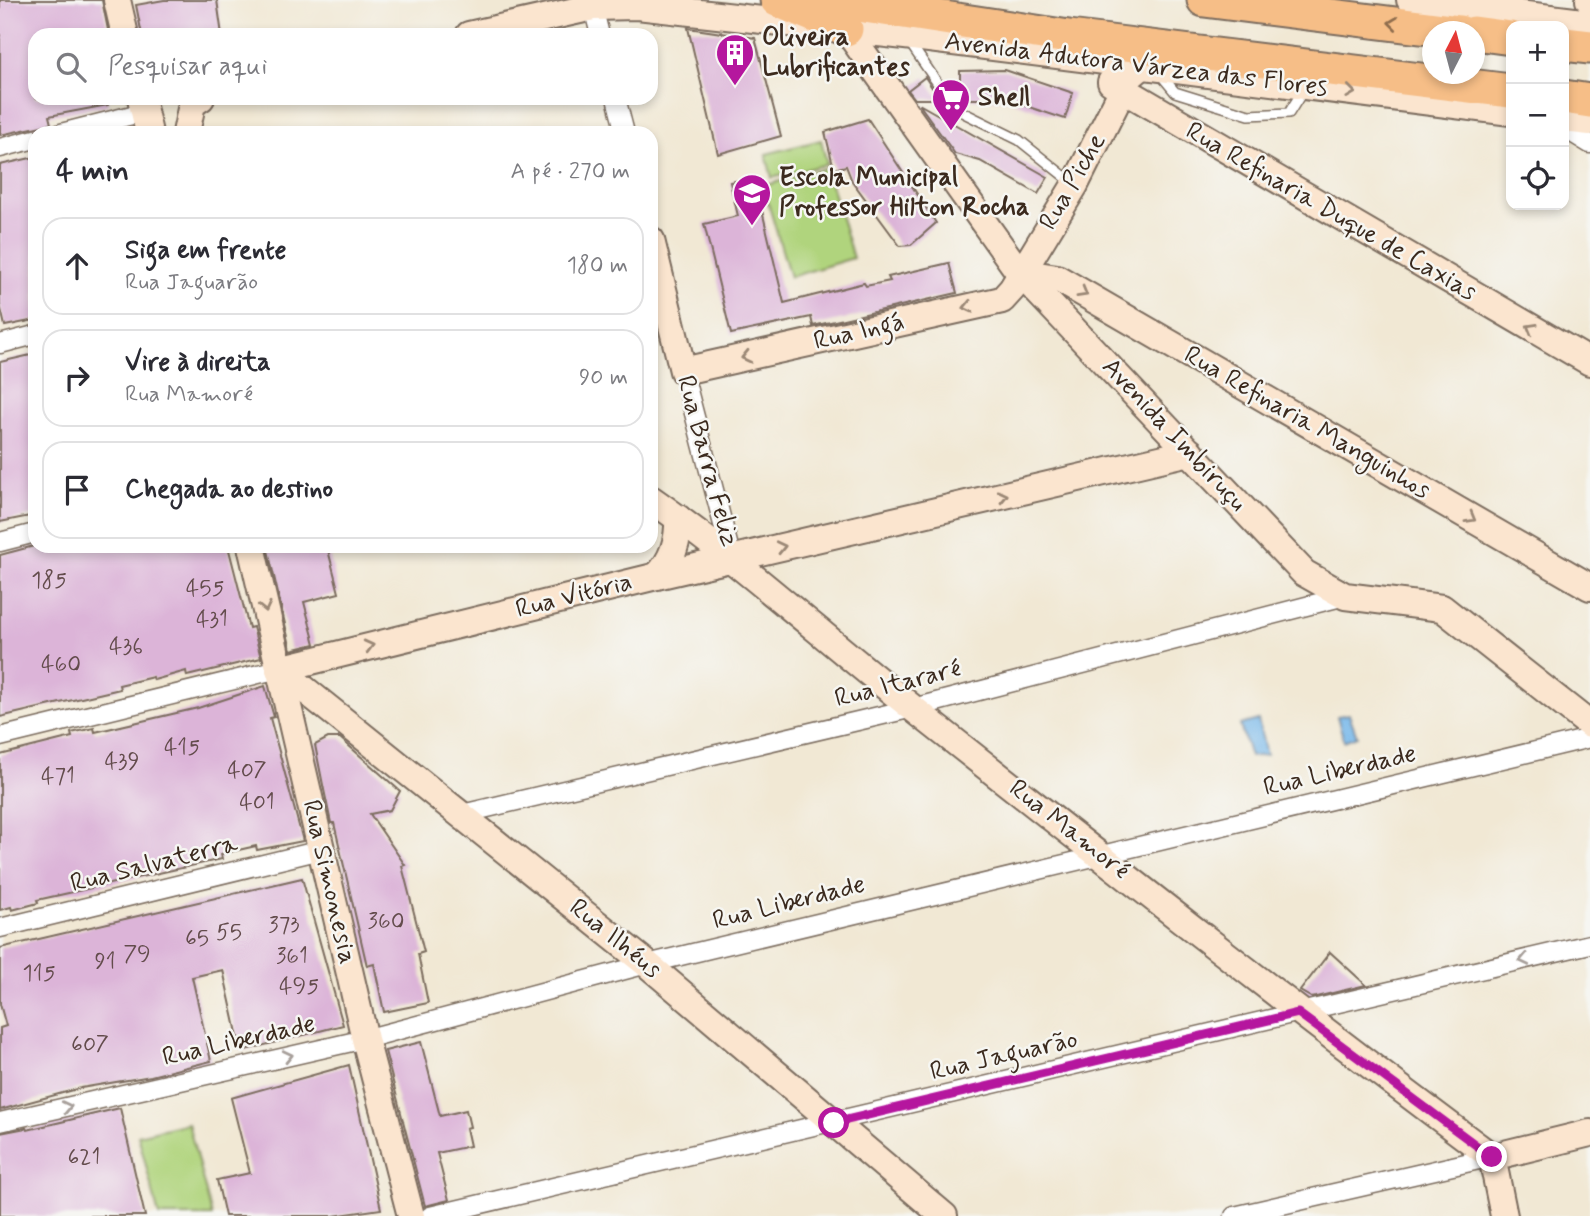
<!DOCTYPE html>
<html lang="pt">
<meta charset="utf-8">
<style>
:root{--surface:#fff;--page:#f2f2f3;--text:#2b2b33;--muted:#7c7c81;--line:#e1e1e2}
body{margin:0;font-family:Mynerve,sans-serif;background:var(--page);color:var(--text)}
.controls{position:absolute;right:21px;top:21px;display:grid;overflow:hidden;border-radius:14px;box-shadow:0 4px 10px #0003}
.controls button{width:63px;height:63px;display:grid;place-items:center;padding:0;border:0;border-bottom:2px solid var(--line);background:var(--surface);color:var(--text);font:35px sans-serif}
.compass{position:absolute;left:1422px;top:21px;width:63px;height:63px;border-radius:50%;background:var(--surface);box-shadow:0 4px 10px #0003;rotate:6deg}
.stop{position:absolute;width:21px;height:21px;margin:-16px;border:5px solid #b5179e;border-radius:50%;background:#fff}
.stop.end{background:#b5179e;border-color:#fff;box-shadow:0 2px 7px #0008}
.list{margin:0;padding:0;list-style:none}
h2{display:flex;justify-content:space-between;align-items:center;height:91px;margin:0;padding:0 28px;font-size:30px}
h2 small{font-size:23px;font-weight:400;color:var(--muted)}
.list li{display:grid;grid-template-columns:46px 1fr auto;gap:21px;align-items:center;box-sizing:border-box;height:98px;margin:0 14px 14px;padding:0 14px;border:2px solid var(--line);border-radius:21px}
.list b{display:block;font-size:26px;white-space:nowrap}
.list p{margin:0;font-size:23px;white-space:nowrap;color:var(--muted)}
.list em{font-size:23px;font-style:normal;color:var(--muted)}
.icon{flex:none;width:38px;height:38px;fill:none;stroke:currentColor;stroke-width:2;stroke-linecap:round;stroke-linejoin:round}
.map{position:relative;flex:none;width:1590px;height:1216px;overflow:hidden}
.search{position:absolute;background:var(--surface);box-shadow:0 4px 10px #0003;left:28px;top:28px;width:630px;height:77px;display:flex;align-items:center;gap:18px;box-sizing:border-box;padding:0 24px;border-radius:21px;color:var(--muted);font-size:26px}
.panel{position:absolute;background:var(--surface);box-shadow:0 4px 10px #0003;left:28px;top:126px;width:630px;height:427px;border-radius:21px}
.map>svg:first-child{display:block}
.green{fill:#b0d47d;stroke:#767f4e;stroke-width:2}
.water{fill:#76b7ea;stroke:#587084;stroke-width:2}
.building{fill:#dcb4d8}
.lines{fill:none;stroke-linecap:round;stroke-linejoin:round}
.lane-casing{stroke:#7b6c5e;stroke-width:12}
.street-casing{stroke:#7b6c5e;stroke-width:21}
.secondary-casing{stroke:#7b6c5e;stroke-width:30}
.highway-casing{stroke:#7b6c5e;stroke-width:37}
.lane{stroke:#fff;stroke-width:9}
.street{stroke:#fff;stroke-width:18}
.secondary{stroke:#fbe5cf;stroke-width:26}
.highway{stroke:#f6be87;stroke-width:33}
.oneway{stroke:#8f6d4d}
.oneway2{stroke:#9b8876}
.oneway3{stroke:#a79f9a}
.route{stroke:#b5179e;stroke-width:9}
.labels{text-anchor:middle;dominant-baseline:central;stroke-width:5;stroke-linejoin:round;paint-order:stroke}
.number-label{font-size:23px;fill:#634c4c}
.poi-label{font-size:26px;font-weight:bold;fill:#3b2a1e;stroke:#f6f6f2;text-anchor:start}
.street-label{font-size:26px;fill:#3b2a1e;stroke:#f6f6f2}
</style>
<div class="map">
<svg width="1590" height="1216" viewBox="0 0 1590 1216">
<rect width="100%" height="100%" fill="#f6f6f2"/>
<filter id="ink" filterUnits="userSpaceOnUse"><feTurbulence type="fractalNoise" baseFrequency=".0143" numOctaves="2"/><feDisplacementMap in="SourceGraphic" scale="14" xChannelSelector="R" yChannelSelector="G"/><feConvolveMatrix kernelMatrix="1 2 1 2 8 2 1 2 1" color-interpolation-filters="sRGB"/></filter>
<filter id="wash" filterUnits="userSpaceOnUse"><feTurbulence type="fractalNoise" baseFrequency=".00686" numOctaves="4" result="noise"/><feDisplacementMap in="SourceGraphic" scale="28" xChannelSelector="R" yChannelSelector="G"/><feGaussianBlur stdDeviation="1.57" result="paint"/><feColorMatrix in="noise" values="0 0 0 0 0 0 0 0 0 0 0 0 0 0 0 0 0 1.4 0 .05"/><feComposite in="paint" operator="in"/></filter>
<g filter="url(#wash)">
<rect width="100%" height="100%" fill="#f1e8d4"/>
<g class="green">
<path d="M821 140 827 164 772 178 766 154Z"/>
<path d="M826 168 853 258 790 277 763 186Z"/>
<path d="M188 1123 212 1216H159L138 1135Z"/>
</g>
<g class="water">
<path d="M1349 714 1357 736 1344 741 1337 716Z"/>
<path d="M1258 720 1266 755 1250 757 1240 725Z"/>
</g>
<g id="blocks">
<g class="building">
<path d="M0 0H102L109 35H35V98H107L108 105 49 116 51 124 0 135Z"/>
<path d="M164 0H217L222 35H142L136 5Z"/>
<path d="M688 28 755 38 781 136 718 154Z"/>
<path d="M1005 70 1073 93 1065 119 1005 99H960V71Z"/>
<path d="M925 77 939 98 940 99H915L908 90Z"/>
<path d="M919 104 1048 177 1038 194 980 161 955 154Z"/>
<path d="M868 119 936 223 911 245 900 246 852 181 846 166 834 169 825 132Z"/>
<path d="M35 157V320L5 326 0 305V165Z"/>
<path d="M754 177 784 303 864 283 866 286 890 281 888 277 949 263 957 293 813 326 811 317 731 334 704 224 738 216 730 182Z"/>
<path d="M35 354V515L0 522V362Z"/>
<path d="M34 546H228L249 628 253 627 261 658 187 676 186 671 154 680 153 677 119 685 120 689 0 717V555Z"/>
<path d="M267 546H327L339 593 304 602 315 644 291 650Z"/>
<path d="M265 686 274 717 270 718 303 841 257 850 256 846 221 854 222 859 37 900 38 903 12 910 11 907 0 910V755L72 737 71 733 94 728 95 732 198 708Z"/>
<path d="M328 738H340L400 791 390 810 370 814 405 865 402 866 424 952 418 954 428 1003 384 1012 374 964 367 966 334 823H331L323 785 315 745Z"/>
<path d="M302 878 343 1025 241 1051 223 970 192 977 211 1061 151 1076 81 1088 0 1110V1028L6 1026 0 1004V948Z"/>
<path d="M1330 952 1366 985 1312 998 1300 991Z"/>
<path d="M421 1042 440 1116 466 1110 470 1127 466 1128 470 1146 437 1153 449 1200 425 1206 385 1051Z"/>
<path d="M349 1065 381 1209 333 1216H225L217 1180 250 1173 231 1098Z"/>
<path d="M120 1108 145 1216H0V1133L26 1128 27 1130Z"/>
</g>
</g>
</g>
<g filter="url(#ink)">
<use href="#blocks" fill-opacity="0" stroke="#7b6c5e" stroke-width="2"/>
<g class="lines">
<defs>
<g id="lane">
<path d="M910 43 945 94 964 113 1019 140 1074 184"/>
<path d="M1161 75 1175 92 1249 115 1289 113 1304 89"/>
</g>
<g id="street">
<path d="M593 7 600 35"/>
<path d="M616 98 625 133"/>
<path d="M1564 128 1590 144"/>
<path d="M61 133 144 112"/>
<path d="M0 148 35 139"/>
<path d="M0 344 35 335"/>
<path d="M683 371 732 559"/>
<path d="M0 542 35 533"/>
<path d="M0 737 279 669"/>
<path d="M462 814 913 708 1345 596"/>
<path d="M0 928 321 850"/>
<path d="M0 1122 365 1039 647 964 1590 738"/>
<path d="M430 1216 1590 944"/>
<path d="M1234 1216 1492 1157"/>
</g>
<g id="secondary">
<path d="M117 0 125 35"/>
<path d="M1410 0 1590 23"/>
<path d="M1589 0H1590"/>
<path d="M846 29 1019 272 1304 573 1345 596 1442 608 1590 725"/>
<path d="M469 35 593 7 637 6 905 36 1511 112"/>
<path d="M1111 82 1590 362"/>
<path d="M141 98 149 133"/>
<path d="M1564 119 1590 122"/>
<path d="M186 133 192 104 201 98"/>
<path d="M651 240 683 371 1002 300 1012 289 1075 185 1129 77 1142 66"/>
<path d="M1019 272 1057 278 1590 587"/>
<path d="M651 499C743 563 826 640 915 710 1106 861 1297 1012 1492 1157"/>
<path d="M251 546 365 1039 411 1216"/>
<path d="M657 576C673 560 679 541 678 518"/>
<path d="M279 669 657 576 1190 452"/>
<path d="M279 669 647 964 944 1216"/>
<path d="M1492 1157 1590 1133"/>
<path d="M1492 1157 1504 1216"/>
</g>
<g id="highway">
<path d="M777 0 846 29"/>
<path d="M825 0 1069 37 1511 91"/>
<path d="M1204 0 1460 32"/>
<path d="M1474 33 1511 38"/>
<path d="M1564 44 1590 47"/>
<path d="M1564 97 1590 101"/>
</g>
</defs>
<use href="#lane" class="lane-casing"/>
<use href="#street" class="street-casing"/>
<use href="#secondary" class="secondary-casing"/>
<use href="#highway" class="highway-casing"/>
<use href="#lane" class="lane"/>
<use href="#street" class="street"/>
<use href="#secondary" class="secondary"/>
<use href="#highway" class="highway"/>
</g>
<defs><path id="oneway-chevron" d="M-2-3.5L2.5 0L-2 3.5" fill="none" stroke-width="1.6" stroke-linecap="round" stroke-linejoin="round" transform="scale(1.75)"/></defs>
<use class="oneway" href="#oneway-chevron" transform="translate(1393 23) rotate(-173)"/>
<g class="oneway2">
<use href="#oneway-chevron" transform="translate(1351 92) rotate(7)"/>
<use href="#oneway-chevron" transform="translate(1083 293) rotate(30)"/>
<use href="#oneway-chevron" transform="translate(968 307) rotate(167)"/>
<use href="#oneway-chevron" transform="translate(1531 328) rotate(-150)"/>
<use href="#oneway-chevron" transform="translate(746 357) rotate(167)"/>
<use href="#oneway-chevron" transform="translate(1003 496) rotate(-13)"/>
<use href="#oneway-chevron" transform="translate(1471 518) rotate(30)"/>
<use href="#oneway-chevron" transform="translate(781 547) rotate(-13)"/>
<use href="#oneway-chevron" transform="translate(265 607) rotate(77)"/>
<use href="#oneway-chevron" transform="translate(369 646) rotate(-14)"/>
</g>
<g class="oneway3">
<use href="#oneway-chevron" transform="translate(1524 960) rotate(167)"/>
<use href="#oneway-chevron" transform="translate(288 1056) rotate(-13)"/>
<use href="#oneway-chevron" transform="translate(67 1107) rotate(-13)"/>
</g>
</g>
<g class="lines" filter="url(#ink)">
<path class="route" d="M834 1123 1298 1013 1492 1157"/>
</g>
<defs>
<symbol id="building-pin" viewBox="-11 -11 22 30"><path d="M0 17L-7.5 6A9.5 9.5 0 1 1 7.5 6Z" fill="#b5179e" stroke="#f6f6f2"/><path d="M-4-6H4V6H1V3H-1V6H-4ZM-2.5-4.3h1.7v1.8h-1.7ZM.8-4.3h1.7v1.8H.8ZM-2.5-1h1.7V.8h-1.7ZM.8-1h1.7V.8H.8Z" fill="#fff"/></symbol>
<symbol id="supermarket-pin" viewBox="-11 -11 22 30"><path d="M0 17L-7.5 6A9.5 9.5 0 1 1 7.5 6Z" fill="#b5179e" stroke="#f6f6f2"/><path d="M-6-5.5h2.5l.6 2H6L4.5 2H-2.5L-4.4-4H-6ZM-1.5 3.2a1.3 1.3 0 1 0 .1 0ZM3 3.2a1.3 1.3 0 1 0 .1 0Z" fill="#fff"/></symbol>
<symbol id="school-pin" viewBox="-11 -11 22 30"><path d="M0 17L-7.5 6A9.5 9.5 0 1 1 7.5 6Z" fill="#b5179e" stroke="#f6f6f2"/><path d="M0-5L7-2L0 1L-7-2ZM-4 1L0 2.5L4 1V4Q0 6-4 4Z" fill="#fff"/></symbol>
</defs>
<g fill-rule="evenodd">
<use href="#building-pin" x="713" y="31" width="44" height="60"/>
<use href="#supermarket-pin" x="929" y="76" width="44" height="60"/>
<use href="#school-pin" x="730" y="171" width="44" height="60"/>
</g>
<g class="labels">
<g class="number-label">
<text x="49" y="581">185</text>
<text x="205" y="589">455</text>
<text x="212" y="620">431</text>
<text x="126" y="647">436</text>
<text x="61" y="665">460</text>
<text x="182" y="748">415</text>
<text x="122" y="762">439</text>
<text x="247" y="771">407</text>
<text x="58" y="777">471</text>
<text x="257" y="803">401</text>
<text x="386" y="922">360</text>
<text x="284" y="926">373</text>
<text x="229" y="933">55</text>
<text x="197" y="939">65</text>
<text x="137" y="955">79</text>
<text x="292" y="957">361</text>
<text x="105" y="962">91</text>
<text x="39" y="974">115</text>
<text x="299" y="987">495</text>
<text x="90" y="1045">607</text>
<text x="84" y="1158">621</text>
</g>
<g class="poi-label">
<text x="762" y="38">Oliveira<tspan x="762" dy="30">Lubrificantes</tspan></text>
<text x="978" y="98">Shell</text>
<text x="779" y="178">Escola Municipal<tspan x="779" dy="30">Professor Hilton Rocha</tspan></text>
</g>
<g class="street-label">
<text transform="translate(1136 65) rotate(7)">Avenida Adutora Várzea das Flores</text>
<text transform="translate(1073 182) rotate(-60)">Rua Piche</text>
<text transform="translate(1331 212) rotate(30)">Rua Refinaria Duque de Caxias</text>
<text transform="translate(859 332) rotate(-13)">Rua Ingá</text>
<text transform="translate(1307 423) rotate(30)">Rua Refinaria Manguinhos</text>
<text transform="translate(1174 435) rotate(47)">Avenida Imbiruçu</text>
<text transform="translate(707 461) rotate(75)">Rua Barra Feliz</text>
<text transform="translate(574 596) rotate(-14)">Rua Vitória</text>
<text transform="translate(898 684) rotate(-14)">Rua Itararé</text>
<text transform="translate(1340 771) rotate(-13)">Rua Liberdade</text>
<text transform="translate(1069 830) rotate(38)">Rua Mamoré</text>
<text transform="translate(154 864) rotate(-14)">Rua Salvaterra</text>
<text transform="translate(329 882) rotate(77)">Rua Simonesia</text>
<text transform="translate(789 903) rotate(-14)">Rua Liberdade</text>
<text transform="translate(615 939) rotate(39)">Rua Ilhéus</text>
<text transform="translate(239 1041) rotate(-13)">Rua Liberdade</text>
<text transform="translate(1004 1056) rotate(-13)">Rua Jaguarão</text>
</g>
</g>
</svg>
<div class="controls">
<button>+</button>
<button>−</button>
<button><svg class="icon" aria-label="locate" viewBox="0 0 24 24"><circle cx="12" cy="12" r="6"/><path d="M12 2v4M12 18v4M2 12h4M18 12h4"/></svg></button>
</div>
<svg class="compass" viewBox="-18 -18 36 36"><path d="M0-13l5 13h-10z" fill="#e53935"/><path d="M0 13l5-13h-10z" fill="#7c7c81"/></svg>
<div class="stop" style="left:834px;top:1123px"></div>
<div class="stop end" style="left:1492px;top:1157px"></div>
<div class="search"><svg class="icon" aria-label="search" viewBox="0 0 24 24"><circle cx="10" cy="10" r="6"/><path d="M15 15l6 6"/></svg>Pesquisar aqui</div>
<section class="panel">
<h2>4 min<small>A pé · 270 m</small></h2>
<ul class="list">
<li><svg class="icon" aria-label="ahead" viewBox="0 0 24 24"><path d="M12 20V5M6 11l6-6 6 6"/></svg><div><b>Siga em frente</b><p>Rua Jaguarão</p></div><em>180 m</em></li>
<li><svg class="icon" aria-label="right" viewBox="0 0 24 24"><path d="M7 20v-9h11M14 6l5 5-5 5"/></svg><div><b>Vire à direita</b><p>Rua Mamoré</p></div><em>90 m</em></li>
<li><svg class="icon" aria-label="arrive" viewBox="0 0 24 24"><path d="M6 21V4h12l-3 4 3 4H6"/></svg><div><b>Chegada ao destino</b></div></li>
</ul>
</section>
</div>
